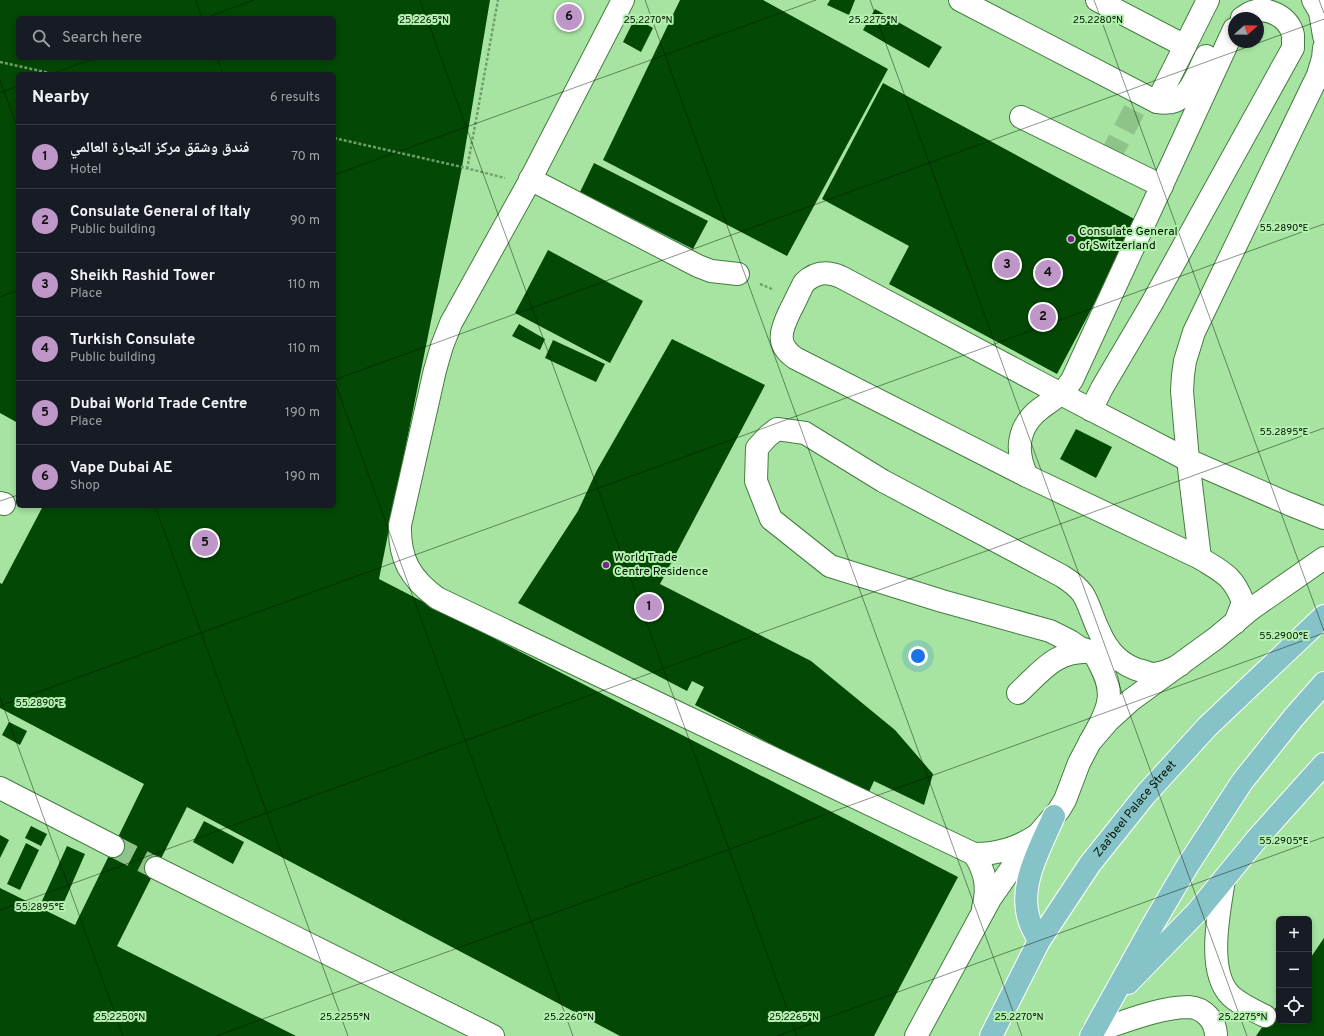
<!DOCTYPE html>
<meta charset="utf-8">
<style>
:root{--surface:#171b24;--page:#20242c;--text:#f1f3f6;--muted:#9ea1a6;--line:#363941;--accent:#bf96c8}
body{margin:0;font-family:Overpass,"Noto Naskh Arabic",sans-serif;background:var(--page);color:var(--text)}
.controls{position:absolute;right:12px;bottom:12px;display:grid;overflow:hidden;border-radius:6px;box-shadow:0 2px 6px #0003}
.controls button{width:36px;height:36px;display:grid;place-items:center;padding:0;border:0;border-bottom:1px solid var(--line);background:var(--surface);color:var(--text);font:20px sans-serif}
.compass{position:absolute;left:1228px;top:12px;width:36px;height:36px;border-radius:50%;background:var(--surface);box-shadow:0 2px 6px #0003;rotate:70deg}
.you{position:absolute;left:918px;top:656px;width:14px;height:14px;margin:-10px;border:3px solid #fff;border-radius:50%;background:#1a73e8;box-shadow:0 0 0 6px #1a73e833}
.badge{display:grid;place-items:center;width:26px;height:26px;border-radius:50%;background:var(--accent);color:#111;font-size:13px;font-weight:700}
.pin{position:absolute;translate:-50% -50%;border:2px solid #fff;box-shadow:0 1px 4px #0006}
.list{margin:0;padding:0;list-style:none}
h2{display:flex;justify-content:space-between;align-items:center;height:52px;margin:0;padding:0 16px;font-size:17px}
h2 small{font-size:13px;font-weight:400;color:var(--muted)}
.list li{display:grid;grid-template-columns:26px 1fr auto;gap:12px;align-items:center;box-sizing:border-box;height:64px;padding:0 16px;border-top:1px solid var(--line)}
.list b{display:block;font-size:15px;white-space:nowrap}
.list p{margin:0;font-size:13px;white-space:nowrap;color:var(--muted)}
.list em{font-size:13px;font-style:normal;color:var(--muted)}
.icon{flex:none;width:22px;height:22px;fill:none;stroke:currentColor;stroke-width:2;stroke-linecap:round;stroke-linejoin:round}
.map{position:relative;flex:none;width:1324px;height:1036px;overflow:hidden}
.search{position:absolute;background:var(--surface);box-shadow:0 2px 6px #0003;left:16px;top:16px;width:320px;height:44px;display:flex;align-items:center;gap:10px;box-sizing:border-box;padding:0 14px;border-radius:6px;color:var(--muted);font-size:15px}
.panel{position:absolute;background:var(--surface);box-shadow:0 2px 6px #0003;left:16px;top:72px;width:320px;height:436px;border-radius:6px}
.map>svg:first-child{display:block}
.building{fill:#034804;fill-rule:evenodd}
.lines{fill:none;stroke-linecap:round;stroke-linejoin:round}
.minor-tunnel{stroke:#8ec48a;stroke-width:22;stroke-dasharray:22 11;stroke-linecap:butt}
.minor-casing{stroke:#457d41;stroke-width:24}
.major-casing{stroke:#fff;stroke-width:24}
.path{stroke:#709f6d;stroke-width:2.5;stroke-dasharray:3 2;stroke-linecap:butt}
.minor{stroke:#fff;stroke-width:22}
.major{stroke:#86c3c8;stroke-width:22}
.ticks{fill:none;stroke:#001200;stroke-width:1;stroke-opacity:0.45}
.poi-dot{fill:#82248f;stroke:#b4f1af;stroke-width:1.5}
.labels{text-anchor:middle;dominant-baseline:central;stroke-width:4;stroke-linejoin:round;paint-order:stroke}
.poi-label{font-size:12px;fill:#001200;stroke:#b4f1af;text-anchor:start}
.street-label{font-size:12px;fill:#001200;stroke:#b4f1af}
.ticks-label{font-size:10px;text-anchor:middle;fill:#001200;stroke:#b4f1af;stroke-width:4;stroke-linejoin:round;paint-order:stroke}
</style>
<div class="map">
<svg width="1324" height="1036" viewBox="0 0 1324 1036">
<rect width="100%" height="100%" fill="#a7e4a2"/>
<g class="building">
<path d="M0 0H490L462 167 379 579 958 877 874 1036H620L187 807 117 946 296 1036H0V888L75 925 144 784 0 708V583L2 584 43 506H334V74H18V423L0 413ZM18 18H334V58H18Z"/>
<path d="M680 0H763L888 69 787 256 603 160Z"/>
<path d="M830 0H855L849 15 827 5Z"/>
<path d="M875 9 942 47 929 68 863 30Z"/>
<path d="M635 18 653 28 641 52 623 42Z"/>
<path d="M883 83 1138 221 1057 374 889 284 909 246 822 199Z"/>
<path d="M594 163 708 221 693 249 580 192Z"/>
<path d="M548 250 643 301 610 363 515 313Z"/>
<path d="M519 324 545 339 540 350 512 336Z"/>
<path d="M672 339 765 385 660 584 811 661 895 730 933 774 924 805 874 781 868 794 695 705 704 687 692 681 687 691 518 603 578 511 597 470Z"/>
<path d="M553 340 605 364 596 382 545 358Z"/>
<path d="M1076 429 1112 447 1096 478 1060 459Z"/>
<path d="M9 722 27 731 20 745 2 735Z"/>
<path d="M204 821 244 842 233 864 193 842Z"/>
<path d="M31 826 47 834 41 846 25 838Z"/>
<path d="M0 835 9 840 0 858Z"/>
<path d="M26 843 39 850 20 890 7 884Z"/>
<path d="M67 846 85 854 61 909 42 901Z"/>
<path d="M1324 938V1036H1256L1279 1003V1021H1309V960Z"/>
</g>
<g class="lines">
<g class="minor-tunnel">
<path d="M1109 159 1142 95"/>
<path d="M113 846 156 868"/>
</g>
<defs>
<g id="minor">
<path d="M623 0 528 184 451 323 442 346 435 370 400 525C399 559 410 578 437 598L974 854C999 854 1018 848 1039 834"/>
<path d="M960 0 1157 102C1188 108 1194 79 1206 56"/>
<path d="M1097 0 1185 46"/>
<path d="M1313 0 1320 12 1324 36"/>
<path d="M1157 102 1208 0"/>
<path d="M1021 117 1162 186"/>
<path d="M530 179 698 266 711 271 738 274"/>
<path d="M1091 410 1102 388 1152 303 1293 48C1293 44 1293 39 1293 35 1289 17 1267 5 1250 13 1248 14 1245 16 1242 18"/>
<path d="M1027 476C1015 451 1017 427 1040 409 1052 400 1064 393 1072 380L1234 29"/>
<path d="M0 503 4 504"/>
<path d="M1200 558 1188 460 1182 391 1183 375 1185 361 1194 332 1318 75 1323 58 1324 48"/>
<path d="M1235 623 1243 602C1233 575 1222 572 1200 558L1027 476 795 358C775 344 781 330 790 311 795 302 799 292 804 283 815 272 827 271 841 277L1061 394 1188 460 1289 504 1324 518"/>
<path d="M1018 693C1043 670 1055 650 1092 652"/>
<path d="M1090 742C1112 703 1117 692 1093 652L1080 648 1070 641 1050 631 942 601 830 566 771 519 756 481 757 448 768 436 777 429 805 433 883 481 1062 576C1070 581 1077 586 1083 594 1090 606 1093 619 1099 631 1107 650 1121 666 1142 671 1146 672 1150 674 1154 674 1164 673 1172 669 1180 665"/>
<path d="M0 788 113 846"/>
<path d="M974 854C985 871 989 887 983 908"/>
<path d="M156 868 493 1036"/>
<path d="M1224 880C1219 912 1206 972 1231 996 1241 1005 1253 1010 1265 1016"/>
<path d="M1093 1032C1121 1023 1159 1007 1189 1007 1204 1008 1216 1021 1216 1036"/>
<path d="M916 1036 990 899 1022 853 1059 810 1065 800 1079 763 1090 742 1109 720 1131 700 1216 638 1251 609 1324 558"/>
</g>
<g id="major">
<path d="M1039 941C1036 934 1031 927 1029 919 1018 885 1041 846 1054 816"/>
<path d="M1128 983 1197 912 1256 840 1324 764"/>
<path id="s1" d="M991 1036 1039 941 1090 864 1146 794 1207 727 1324 616"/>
<path d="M1091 1036 1155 921 1188 865 1242 782 1294 717 1324 683"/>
</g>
</defs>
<use href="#minor" class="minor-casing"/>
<use href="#major" class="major-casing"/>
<g class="path">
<path d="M0 62 54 74"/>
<path d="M334 138 462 167 505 178"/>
<path d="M467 169 498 0"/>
<path d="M760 284 774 290"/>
</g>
<use href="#minor" class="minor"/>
<use href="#major" class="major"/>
</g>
<path class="ticks" d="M196 0 202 18M420 0 797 1036M645 0 1022 1036M870 0 1247 1036M1094 0 1324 631M1319 0 1324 13M205 18 254 0M217 58 223 74M51 74 95 58M0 80 18 129M0 93 18 86M334 175 816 0M0 297 18 290M334 380 1324 19M334 380 573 1036M0 501 18 495M155 506 348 1036M0 697 123 1036M0 706 1324 224M0 910 1324 428M216 1036 1324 633M777 1036 1324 837"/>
<g class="poi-dot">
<circle cx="1071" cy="239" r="4"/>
<circle cx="606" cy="565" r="4"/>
</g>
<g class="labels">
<g class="poi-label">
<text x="1079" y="232">Consulate General<tspan x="1079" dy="14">of Switzerland</tspan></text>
<text x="614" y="558">World Trade<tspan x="614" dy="14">Centre Residence</tspan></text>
</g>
<g class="street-label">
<text stroke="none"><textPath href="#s1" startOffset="270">Zaa'beel Palace Street</textPath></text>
</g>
</g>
<g class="ticks-label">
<text x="424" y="23">25.2265°N</text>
<text x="648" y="23">25.2270°N</text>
<text x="873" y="23">25.2275°N</text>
<text x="1098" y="23">25.2280°N</text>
<text x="1284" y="231">55.2890°E</text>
<text x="1284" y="435">55.2895°E</text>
<text x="1284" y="639">55.2900°E</text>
<text x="40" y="706">55.2890°E</text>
<text x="1284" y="844">55.2905°E</text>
<text x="40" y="910">55.2895°E</text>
<text x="120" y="1020">25.2250°N</text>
<text x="345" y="1020">25.2255°N</text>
<text x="569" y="1020">25.2260°N</text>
<text x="794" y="1020">25.2265°N</text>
<text x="1019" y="1020">25.2270°N</text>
<text x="1243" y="1020">25.2275°N</text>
</g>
</svg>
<div class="controls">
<button>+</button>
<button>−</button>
<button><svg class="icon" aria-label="locate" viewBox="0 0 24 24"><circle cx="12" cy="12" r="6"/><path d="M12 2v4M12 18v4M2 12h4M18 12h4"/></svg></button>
</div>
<svg class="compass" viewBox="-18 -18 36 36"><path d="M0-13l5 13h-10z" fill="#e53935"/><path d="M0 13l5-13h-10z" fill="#9ea1a6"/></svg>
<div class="you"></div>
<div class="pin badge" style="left:649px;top:607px">1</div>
<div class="pin badge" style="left:1043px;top:317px">2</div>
<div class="pin badge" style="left:1007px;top:265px">3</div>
<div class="pin badge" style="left:1048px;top:273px">4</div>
<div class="pin badge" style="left:205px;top:543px">5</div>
<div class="pin badge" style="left:569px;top:17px">6</div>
<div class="search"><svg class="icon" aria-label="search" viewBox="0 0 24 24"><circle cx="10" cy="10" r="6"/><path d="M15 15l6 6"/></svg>Search here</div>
<section class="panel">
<h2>Nearby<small>6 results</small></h2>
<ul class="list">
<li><span class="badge">1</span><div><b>فندق وشقق مركز التجارة العالمي</b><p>Hotel</p></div><em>70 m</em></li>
<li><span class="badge">2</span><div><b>Consulate General of Italy</b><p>Public building</p></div><em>90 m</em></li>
<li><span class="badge">3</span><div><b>Sheikh Rashid Tower</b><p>Place</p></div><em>110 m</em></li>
<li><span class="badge">4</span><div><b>Turkish Consulate</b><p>Public building</p></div><em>110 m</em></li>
<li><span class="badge">5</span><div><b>Dubai World Trade Centre</b><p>Place</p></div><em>190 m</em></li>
<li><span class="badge">6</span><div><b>Vape Dubai AE</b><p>Shop</p></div><em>190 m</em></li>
</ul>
</section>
</div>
